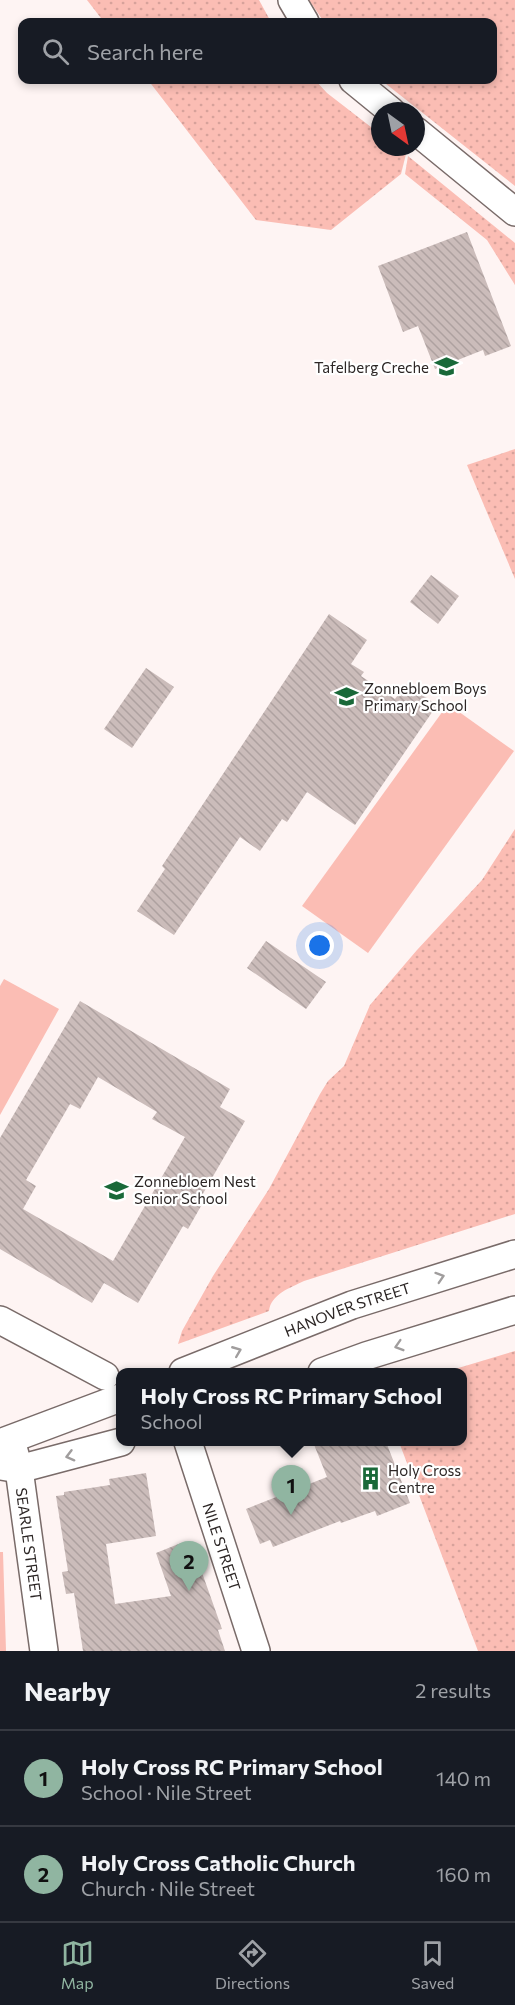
<!DOCTYPE html>
<meta charset="utf-8">
<style>
:root{--surface:#171b24;--page:#20242c;--text:#f1f3f6;--muted:#9ea1a6;--line:#363941;--accent:#90b5a1}
body{margin:0;font-family:Commissioner,sans-serif;background:var(--page);color:var(--text)}
.compass{position:absolute;left:371px;top:102px;width:54px;height:54px;border-radius:50%;background:var(--surface);box-shadow:0 3px 9px #0003;rotate:147deg}
.you{position:absolute;left:320px;top:946px;width:21px;height:21px;margin:-15px;border:4px solid #fff;border-radius:50%;background:#1a73e8;box-shadow:0 0 0 9px #1a73e833}
.badge{display:grid;place-items:center;width:39px;height:39px;border-radius:50%;background:var(--accent);color:#111;font-size:20px;font-weight:700}
.pin{position:absolute;translate:-50% -50px;filter:drop-shadow(0 2px 3px #0008)}
.pin::after{content:'';position:absolute;top:32px;width:21px;height:18px;background:inherit;clip-path:polygon(0 0,100% 0,50% 100%)}
.popup{position:absolute;left:116px;top:1368px;width:351px;height:78px;box-sizing:border-box;display:grid;place-content:center;border-radius:12px;background:var(--surface);filter:drop-shadow(0 2px 4px #0005);font-size:20px;white-space:nowrap;color:var(--muted)}
.popup b{font-size:22px;color:var(--text)}
.popup::after{content:'';position:absolute;left:50%;top:100%;margin-left:-12px;border:12px solid transparent;border-top-color:var(--surface)}
.list{margin:0;padding:0;list-style:none}
h2{display:flex;justify-content:space-between;align-items:center;height:78px;margin:0;padding:0 24px;font-size:26px}
h2 small{font-size:20px;font-weight:400;color:var(--muted)}
.list li{display:grid;grid-template-columns:39px 1fr auto;gap:18px;align-items:center;box-sizing:border-box;height:96px;padding:0 24px;border-top:2px solid var(--line)}
.list b{display:block;font-size:22px;white-space:nowrap}
.list p{margin:0;font-size:20px;white-space:nowrap;color:var(--muted)}
.list em{font-size:20px;font-style:normal;color:var(--muted)}
.icon{flex:none;width:33px;height:33px;fill:none;stroke:currentColor;stroke-width:2;stroke-linecap:round;stroke-linejoin:round}
.map{position:relative;flex:none;width:515px;height:1651px;overflow:hidden}
.search{position:absolute;background:var(--surface);box-shadow:0 3px 9px #0003;left:18px;right:18px;top:18px;height:66px;display:flex;align-items:center;gap:15px;box-sizing:border-box;padding:0 21px;border-radius:12px;color:var(--muted);font-size:22px}
.sheet{height:270px;background:var(--surface)}
nav{display:flex;justify-content:space-around;align-items:center;box-sizing:border-box;height:84px;border-top:2px solid var(--line);background:var(--surface);font-size:16px;color:var(--muted)}
nav a{display:grid;justify-items:center;gap:3px}
nav .on{color:var(--accent)}
.map>svg:first-child{display:block}
.grass{fill:url(#grass-dots)}
.park{fill:#fbbdb4}
.building{fill:url(#building-back-hatch);fill-rule:evenodd}
.lines{fill:none;stroke-linecap:round;stroke-linejoin:round}
.minor-casing{stroke:#796b69;stroke-width:30}
.minor{stroke:#fff;stroke-width:27}
.oneway{stroke:#a09d9d}
.labels{text-anchor:middle;dominant-baseline:central;stroke-width:4.5;stroke-linejoin:round;paint-order:stroke}
.poi-label{font-size:15px;fill:#2c2625;stroke:#fff;text-anchor:start}
.street-label{font-size:15px;fill:#2c2625;stroke:#fff}
</style>
<div class="map">
<svg width="515" height="1651" viewBox="0 0 515 1651">
<defs>
<pattern id="grass-dots" width="8" height="8" patternUnits="userSpaceOnUse" patternTransform="scale(1.5)"><rect width="8" height="8" fill="#fbbdb4"/><path d="M2 2h.1M6 6h.1" fill="none" stroke="#d7a29b" stroke-width="1.8" stroke-linecap="round"/></pattern>
<pattern id="building-back-hatch" width="6" height="6" patternUnits="userSpaceOnUse" patternTransform="scale(1.5)"><rect width="6" height="6" fill="#cbbcba"/><path d="M-1 5l2 2M0 0l6 6M5-1l2 2" fill="none" stroke="#aea1a0"/></pattern>
</defs>
<rect width="100%" height="100%" fill="#fef4f3"/>
<g class="grass">
<path d="M87 0H259L271 22H104Z"/>
<path d="M309 0H515V186L381 80H492V22H324Z"/>
<path d="M148 80H315L327 93 380 134V147H397L406 154 401 174 331 230 256 220Z"/>
<path d="M408 156 515 243V285L487 240 405 174Z"/>
<path d="M515 449V579L467 465Z"/>
<path d="M515 829V1214L304 1281C290 1288 271 1294 269 1311L178 1344 182 1331 213 1276 269 1189 320 1094 328 1081 344 1066 370 1005 417 950 482 880Z"/>
<path d="M515 1351V1651H478L399 1442H462V1372H445Z"/>
</g>
<g class="park">
<path d="M448 704 514 751 368 953 302 906Z"/>
<path d="M4 979 59 1009 0 1115V986Z"/>
<path d="M0 1552H3L6 1651H0Z"/>
</g>
<g class="building">
<path d="M467 232 511 346 485 356 483 350 435 369 418 326 403 332 378 266Z"/>
<path d="M431 575 459 596 438 624 410 602Z"/>
<path d="M329 614 367 640 351 664 364 672 361 676 395 699 406 684 437 705 355 825 307 792 287 822 282 819 260 851 240 837 174 935 137 911 165 869 162 866Z"/>
<path d="M146 668 174 687 132 748 104 729Z"/>
<path d="M266 941 326 982 306 1009 247 968Z"/>
<path d="M80 1001 230 1089 220 1107 245 1121 201 1197 205 1199 188 1229 183 1226 138 1303 104 1283 92 1303 0 1249V1138ZM98 1077 157 1112 152 1119 185 1137 113 1261 23 1209 36 1186 26 1180 70 1104 80 1109Z"/>
<path d="M313 1442H386L410 1503 377 1516 375 1511 341 1523 340 1521 273 1547 270 1540 260 1544 246 1509 327 1477Z"/>
<path d="M146 1473 156 1536 106 1544 115 1604 171 1596 156 1553 181 1543 185 1553 194 1550 222 1629 218 1630 225 1651H83L74 1593 66 1594 62 1572 68 1571 56 1496 64 1495V1492L110 1485 109 1479Z"/>
</g>
<g class="lines">
<defs>
<g id="minor">
<path d="M292 0 305 22"/>
<path d="M353 80 391 111"/>
<path d="M416 131 515 212"/>
<path d="M0 1320 105 1376"/>
<path id="s1" d="M183 1372 352 1305 515 1254"/>
<path d="M322 1372 366 1356 515 1310"/>
<path id="s2" d="M11 1440 19 1469 44 1651"/>
<path id="s3" d="M188 1442 256 1651"/>
<path d="M0 1443 120 1398"/>
<path d="M1 1466 19 1469 121 1442"/>
</g>
</defs>
<use href="#minor" class="minor-casing"/>
<use href="#minor" class="minor"/>
</g>
<defs><path id="oneway-chevron" d="M-2-3.5L2.5 0L-2 3.5" fill="none" stroke-width="1.6" stroke-linecap="round" stroke-linejoin="round" transform="scale(1.5)"/></defs>
<g class="oneway">
<use href="#oneway-chevron" transform="translate(440 1277) rotate(-18)"/>
<use href="#oneway-chevron" transform="translate(399 1346) rotate(163)"/>
<use href="#oneway-chevron" transform="translate(237 1351) rotate(-22)"/>
<use href="#oneway-chevron" transform="translate(70 1456) rotate(165)"/>
</g>
<defs>
<symbol id="school-bare" viewBox="-9 -9 18 18"><path d="M0-5L7-2L0 1L-7-2ZM-4 1L0 2.5L4 1V4Q0 6-4 4Z" fill="#196939" stroke="#fff" stroke-width="2.5" paint-order="stroke"/></symbol>
<symbol id="building-bare" viewBox="-9 -9 18 18"><path d="M-4-6H4V6H1V3H-1V6H-4ZM-2.5-4.3h1.7v1.8h-1.7ZM.8-4.3h1.7v1.8H.8ZM-2.5-1h1.7V.8h-1.7ZM.8-1h1.7V.8H.8Z" fill="#196939" stroke="#fff" stroke-width="2.5" paint-order="stroke"/></symbol>
</defs>
<g fill-rule="evenodd">
<use href="#school-bare" x="430" y="350" width="33" height="33"/>
<use href="#school-bare" x="330" y="680" width="33" height="33"/>
<use href="#school-bare" x="100" y="1174" width="33" height="33"/>
<use href="#building-bare" x="354" y="1462" width="33" height="33"/>
</g>
<g class="labels">
<g class="poi-label">
<text x="429" y="367" text-anchor="end">Tafelberg Creche</text>
<text x="364" y="688">Zonnebloem Boys<tspan x="364" dy="17">Primary School</tspan></text>
<text x="134" y="1181">Zonnebloem Nest<tspan x="134" dy="17">Senior School</tspan></text>
<text x="388" y="1470">Holy Cross<tspan x="388" dy="17">Centre</tspan></text>
</g>
<g class="street-label">
<text stroke="none"><textPath href="#s1" startOffset="176">HANOVER STREET</textPath></text>
<text stroke="none"><textPath href="#s2" startOffset="106">SEARLE STREET</textPath></text>
<text stroke="none"><textPath href="#s3" startOffset="110">NILE STREET</textPath></text>
</g>
</g>
</svg>
<svg class="compass" viewBox="-18 -18 36 36"><path d="M0-13l5 13h-10z" fill="#e53935"/><path d="M0 13l5-13h-10z" fill="#9ea1a6"/></svg>
<div class="you"></div>
<div class="pin badge" style="left:291px;top:1515px">1</div>
<div class="popup"><b>Holy Cross RC Primary School</b>School</div>
<div class="pin badge" style="left:189px;top:1591px">2</div>
<div class="search"><svg class="icon" aria-label="search" viewBox="0 0 24 24"><circle cx="10" cy="10" r="6"/><path d="M15 15l6 6"/></svg>Search here</div>
</div>
<section class="sheet">
<h2>Nearby<small>2 results</small></h2>
<ul class="list">
<li><span class="badge">1</span><div><b>Holy Cross RC Primary School</b><p>School · Nile Street</p></div><em>140 m</em></li>
<li><span class="badge">2</span><div><b>Holy Cross Catholic Church</b><p>Church · Nile Street</p></div><em>160 m</em></li>
</ul>
</section>
<nav>
<a class="on"><svg class="icon" aria-label="map" viewBox="0 0 24 24"><path d="M3 6l6-2 6 2 6-2v14l-6 2-6-2-6 2zM9 4v14M15 6v14"/></svg>Map</a>
<a><svg class="icon" aria-label="directions" viewBox="0 0 24 24"><path d="M12 3l9 9-9 9-9-9zM9 14v-3h6M13 9l2 2-2 2"/></svg>Directions</a>
<a><svg class="icon" aria-label="saved" viewBox="0 0 24 24"><path d="M7 4h10v16l-5-4-5 4z"/></svg>Saved</a>
</nav>
